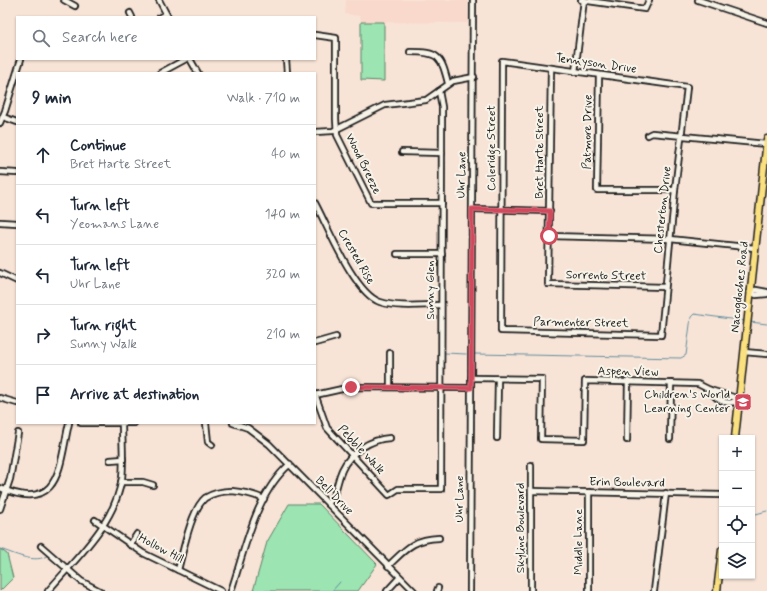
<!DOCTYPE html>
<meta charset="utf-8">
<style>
:root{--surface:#fff;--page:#f6f6f7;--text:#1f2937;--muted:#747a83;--line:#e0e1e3}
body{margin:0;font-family:Mynerve,sans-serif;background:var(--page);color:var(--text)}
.controls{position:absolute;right:12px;bottom:12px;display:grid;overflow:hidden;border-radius:0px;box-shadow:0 1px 3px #0004}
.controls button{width:36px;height:36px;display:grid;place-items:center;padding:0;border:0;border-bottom:1px solid var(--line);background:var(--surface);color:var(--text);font:20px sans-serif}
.stop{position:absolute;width:12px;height:12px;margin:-9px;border:3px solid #d1495b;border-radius:50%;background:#fff}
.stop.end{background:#d1495b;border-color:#fff;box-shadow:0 1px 4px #0008}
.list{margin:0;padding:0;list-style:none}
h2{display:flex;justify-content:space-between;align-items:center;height:52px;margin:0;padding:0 16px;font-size:17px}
h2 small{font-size:13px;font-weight:400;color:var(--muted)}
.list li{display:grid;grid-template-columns:26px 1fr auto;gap:12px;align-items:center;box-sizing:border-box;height:60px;padding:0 16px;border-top:1px solid var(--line)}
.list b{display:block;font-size:15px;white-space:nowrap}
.list p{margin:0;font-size:13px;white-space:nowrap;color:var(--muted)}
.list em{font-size:13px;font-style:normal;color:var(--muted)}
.icon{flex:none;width:22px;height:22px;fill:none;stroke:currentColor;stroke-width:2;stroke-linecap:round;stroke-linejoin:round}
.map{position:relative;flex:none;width:767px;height:591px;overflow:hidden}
.search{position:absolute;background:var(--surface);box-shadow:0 1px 3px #0004;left:16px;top:16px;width:300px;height:44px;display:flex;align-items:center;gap:10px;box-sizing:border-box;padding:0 14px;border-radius:0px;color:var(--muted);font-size:15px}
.panel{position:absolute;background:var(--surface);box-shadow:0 1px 3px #0004;left:16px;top:72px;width:300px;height:352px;border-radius:0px}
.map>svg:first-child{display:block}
.built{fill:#f8d9cb}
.green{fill:#9ce4b2;stroke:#5c8067}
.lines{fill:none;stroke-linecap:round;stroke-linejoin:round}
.stream{stroke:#638d9d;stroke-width:1}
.minor-casing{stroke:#1c1c1c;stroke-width:8}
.major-casing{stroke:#1c1c1c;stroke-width:9}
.minor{stroke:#f7f3e8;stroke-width:4.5}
.major{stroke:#fbe080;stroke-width:6}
.route{stroke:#d1495b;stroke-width:5}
.labels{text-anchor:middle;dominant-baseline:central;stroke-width:4;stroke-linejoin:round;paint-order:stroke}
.street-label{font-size:12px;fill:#1c1c1c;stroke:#f7f3e8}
.poi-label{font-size:12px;fill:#1c1c1c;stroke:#f7f3e8;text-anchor:end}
</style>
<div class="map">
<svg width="767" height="591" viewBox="0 0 767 591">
<rect width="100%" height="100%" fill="#f8e4d7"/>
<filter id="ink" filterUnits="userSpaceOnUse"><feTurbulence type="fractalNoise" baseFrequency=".025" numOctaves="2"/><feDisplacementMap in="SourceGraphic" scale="8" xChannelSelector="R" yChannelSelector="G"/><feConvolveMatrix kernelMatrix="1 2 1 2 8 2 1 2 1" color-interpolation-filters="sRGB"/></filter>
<g filter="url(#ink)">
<path class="built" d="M346 0H468V23L361 22 360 16 345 14Z"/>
<g class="green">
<path d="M361 22H384V81L361 80Z"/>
<path d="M289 504H319L377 564 358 591H253L267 542Z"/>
<path d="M0 549 7 554 13 578 0 591Z"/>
</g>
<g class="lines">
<g class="stream">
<path d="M750 322 767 324"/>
<path d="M445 353 466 354"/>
<path d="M475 354 681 358 686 355 691 317 694 314 745 321"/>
<path d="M752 515 767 511"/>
<path d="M0 549C13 553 36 565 48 555"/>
<path d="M332 591 340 582"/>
</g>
<defs>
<g id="minor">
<path d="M64 0 75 6"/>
<path d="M159 0 168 17"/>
<path d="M581 0 645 9 649 0"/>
<path d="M698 0 767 23"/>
<path d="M130 13 132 17"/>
<path d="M160 17 166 14"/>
<path d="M315 35 336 38V119L337 135 371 203H442"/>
<path d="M410 52C439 52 441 56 448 83"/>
<path d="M190 59 198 73"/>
<path d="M286 59 287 73"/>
<path d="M502 61 687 87 675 190 661 335 501 331Z"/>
<path d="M551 68 548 284 665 287"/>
<path d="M575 72 584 0"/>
<path d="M160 73 186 59"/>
<path d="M599 75 597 190H675"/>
<path d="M3 117 17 122"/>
<path d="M0 123 5 111 21 59"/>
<path d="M315 132 333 131 385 105 426 100 453 81 474 77"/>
<path d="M648 135 652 133 766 144"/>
<path d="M402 152 442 153"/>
<path d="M0 172 17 173"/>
<path d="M315 203C328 227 354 293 380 302 398 308 422 305 441 305"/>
<path d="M472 209 550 211"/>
<path d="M0 222 17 223"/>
<path d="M549 236 670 239 755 248"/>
<path d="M397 254H442"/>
<path d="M0 273 17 281"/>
<path d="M750 292 756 295 767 294"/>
<path d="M750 292 756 290 767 292"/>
<path d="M315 343 336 337"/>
<path d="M744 352 767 354"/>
<path d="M471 378 542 379 541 439 584 440 585 381 698 384 710 390 733 397 739 401"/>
<path d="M390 387V353"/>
<path d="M710 390C717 401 727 405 739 401"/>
<path d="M315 394 327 428 389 495 398 489H441L442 107 439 91"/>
<path d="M315 395 351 387 471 388"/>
<path d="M0 398 17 403"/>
<path d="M81 423H134"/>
<path d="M206 423 208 442 212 445"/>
<path d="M233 423 248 428 269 444 414 591"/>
<path d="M497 438 498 379"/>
<path d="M670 439 671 383"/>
<path d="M627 440 628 381"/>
<path d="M110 460 123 459"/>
<path d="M121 482H143L153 485"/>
<path d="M0 488C61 514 59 466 69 423"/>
<path d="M531 491 722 495"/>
<path d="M328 504C338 492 336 483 342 470 350 452 371 439 390 438"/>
<path d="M0 509 10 479 18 433"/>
<path d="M95 520 143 553 221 591"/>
<path d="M130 545 137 534"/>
<path d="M41 546 81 581 100 591"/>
<path d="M388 566C406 549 413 539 439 538"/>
<path d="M178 570C183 552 191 510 205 498 213 493 223 491 232 491 244 492 253 494 264 499"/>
<path d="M48 591C77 557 115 524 122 478 124 460 122 441 122 423"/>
<path d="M231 591C245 550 255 494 290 464"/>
<path d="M387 591 399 578"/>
<path d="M437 591 438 588"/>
<path d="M470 591 473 0"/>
<path d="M531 591V465"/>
<path d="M589 591V492"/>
<path d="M654 591 666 493"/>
</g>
<g id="major">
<path d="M735 438 767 139"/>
<path d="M717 591 722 550"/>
</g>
</defs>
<use href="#minor" class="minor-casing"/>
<use href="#major" class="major-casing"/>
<use href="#minor" class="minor"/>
<use href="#major" class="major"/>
</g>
</g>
<g class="lines" filter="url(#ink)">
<path class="route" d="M351 387 471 388 472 209 550 211 549 236"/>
</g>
<defs>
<symbol id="school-square" viewBox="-11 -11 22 22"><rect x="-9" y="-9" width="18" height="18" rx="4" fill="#d1495b" stroke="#f7f3e8"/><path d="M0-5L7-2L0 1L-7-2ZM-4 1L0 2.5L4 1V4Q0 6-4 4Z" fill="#fff"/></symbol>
</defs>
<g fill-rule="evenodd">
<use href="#school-square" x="733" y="392" width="20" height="20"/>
</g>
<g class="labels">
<g class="street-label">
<text transform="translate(596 64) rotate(8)">Tennyson Drive</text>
<text transform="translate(588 132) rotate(-89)">Patmore Drive</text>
<text transform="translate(492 148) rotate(-90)">Coleridge Street</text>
<text transform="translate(540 152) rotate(-90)">Bret Harte Street</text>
<text transform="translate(363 164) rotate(64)">Wood Breeze</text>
<text transform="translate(462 175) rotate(-89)">Uhr Lane</text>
<text transform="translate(663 210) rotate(-84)">Chesterton Drive</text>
<text transform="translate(356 257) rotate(60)">Crested Rise</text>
<text transform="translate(606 276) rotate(1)">Sorrento Street</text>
<text transform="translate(740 287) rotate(-84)">Nacogdoches Road</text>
<text transform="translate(431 290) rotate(-90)">Sunny Glen</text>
<text transform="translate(581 323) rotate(1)">Parmenter Street</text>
<text transform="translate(628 372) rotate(1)">Aspen View</text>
<text transform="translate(361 450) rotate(47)">Pebble Walk</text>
<text transform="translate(627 483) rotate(1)">Erin Boulevard</text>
<text transform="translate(334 496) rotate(46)">Bell Drive</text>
<text transform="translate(460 499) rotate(-90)">Uhr Lane</text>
<text transform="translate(521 528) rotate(-90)">Skyline Boulevard</text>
<text transform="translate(579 542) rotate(-90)">Middle Lane</text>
<text transform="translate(161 549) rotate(28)">Hollow Hill</text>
</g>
<g class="poi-label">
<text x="730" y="395">Children's World<tspan x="730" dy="14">Learning Center</tspan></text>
</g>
</g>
</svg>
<div class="controls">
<button>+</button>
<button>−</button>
<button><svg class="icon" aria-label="locate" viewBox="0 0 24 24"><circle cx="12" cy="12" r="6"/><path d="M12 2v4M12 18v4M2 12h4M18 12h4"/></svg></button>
<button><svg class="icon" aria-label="layers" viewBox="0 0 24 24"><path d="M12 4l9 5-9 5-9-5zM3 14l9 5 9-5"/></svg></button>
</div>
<div class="stop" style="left:549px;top:236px"></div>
<div class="stop end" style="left:351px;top:387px"></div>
<div class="search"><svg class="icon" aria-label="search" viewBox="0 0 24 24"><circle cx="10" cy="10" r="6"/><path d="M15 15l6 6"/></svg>Search here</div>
<section class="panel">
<h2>9 min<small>Walk · 710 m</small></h2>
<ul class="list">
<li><svg class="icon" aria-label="ahead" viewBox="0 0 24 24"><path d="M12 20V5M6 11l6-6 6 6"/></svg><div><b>Continue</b><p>Bret Harte Street</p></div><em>40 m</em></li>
<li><svg class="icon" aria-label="left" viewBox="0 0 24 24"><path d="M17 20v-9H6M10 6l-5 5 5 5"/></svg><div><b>Turn left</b><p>Yeomans Lane</p></div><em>140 m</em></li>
<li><svg class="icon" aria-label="left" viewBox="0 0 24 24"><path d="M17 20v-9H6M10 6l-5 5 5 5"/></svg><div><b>Turn left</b><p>Uhr Lane</p></div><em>320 m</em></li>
<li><svg class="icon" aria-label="right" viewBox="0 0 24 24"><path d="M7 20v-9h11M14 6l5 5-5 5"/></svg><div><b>Turn right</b><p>Sunny Walk</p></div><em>210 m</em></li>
<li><svg class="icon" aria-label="arrive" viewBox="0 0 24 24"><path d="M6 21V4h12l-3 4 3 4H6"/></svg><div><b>Arrive at destination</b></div></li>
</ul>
</section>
</div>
